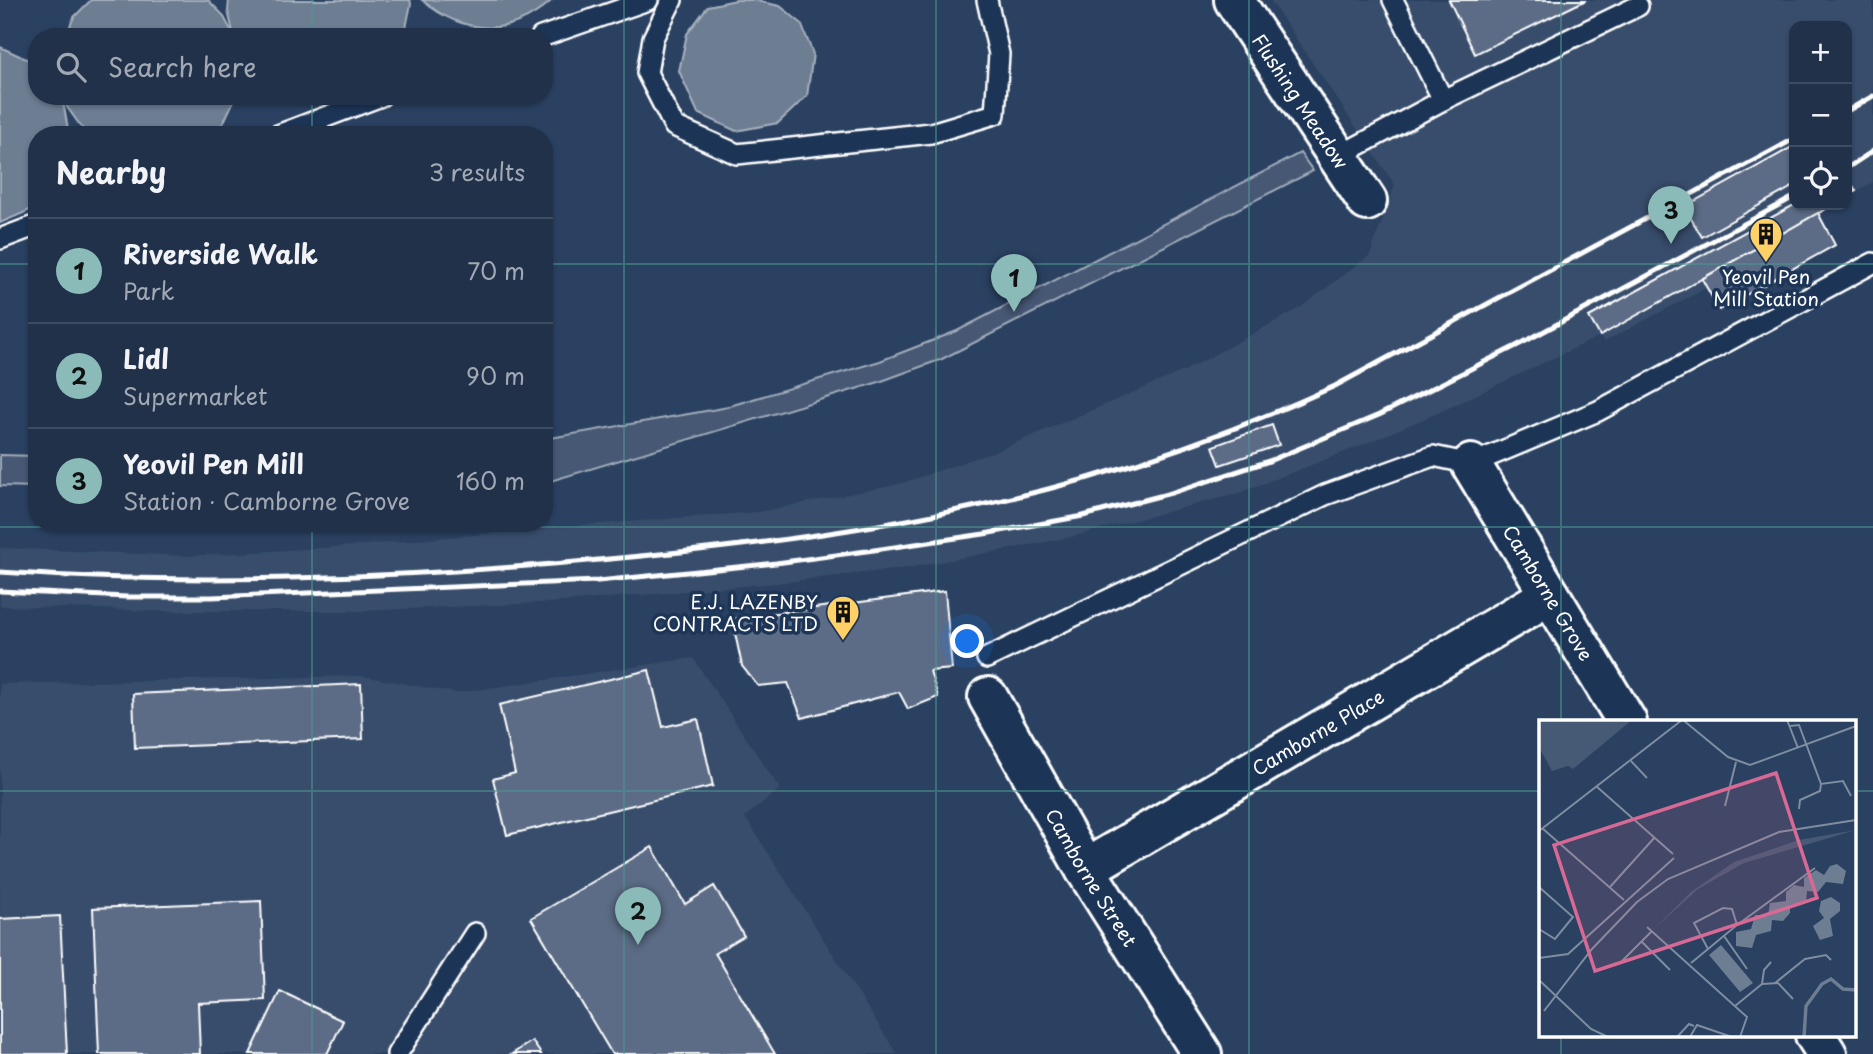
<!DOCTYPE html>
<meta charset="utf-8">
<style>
:root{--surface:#203149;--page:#2d3d53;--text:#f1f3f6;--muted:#a2a9b4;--line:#3d4c61;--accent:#8bbbb9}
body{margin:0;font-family:"Playpen Sans",sans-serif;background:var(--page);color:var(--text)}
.controls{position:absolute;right:21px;top:21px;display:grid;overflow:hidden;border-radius:14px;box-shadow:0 2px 5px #0004}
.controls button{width:63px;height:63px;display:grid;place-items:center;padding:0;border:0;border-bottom:2px solid var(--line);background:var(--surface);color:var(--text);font:35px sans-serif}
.you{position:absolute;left:968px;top:642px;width:24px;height:24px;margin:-18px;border:5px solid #fff;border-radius:50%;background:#1a73e8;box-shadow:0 0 0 10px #1a73e833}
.badge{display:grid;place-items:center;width:46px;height:46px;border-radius:50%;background:var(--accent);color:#111;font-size:23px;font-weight:700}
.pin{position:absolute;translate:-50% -58px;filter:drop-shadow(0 2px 4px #0008)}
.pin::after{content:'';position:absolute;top:37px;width:24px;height:21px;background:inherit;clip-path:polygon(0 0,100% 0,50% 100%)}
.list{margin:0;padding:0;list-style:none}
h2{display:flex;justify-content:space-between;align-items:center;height:91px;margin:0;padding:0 28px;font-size:30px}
h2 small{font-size:23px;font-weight:400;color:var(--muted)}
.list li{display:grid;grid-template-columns:46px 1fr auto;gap:21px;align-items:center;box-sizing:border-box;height:105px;padding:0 28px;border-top:2px solid var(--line)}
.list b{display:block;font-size:26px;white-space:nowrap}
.list p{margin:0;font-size:23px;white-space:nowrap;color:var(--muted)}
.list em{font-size:23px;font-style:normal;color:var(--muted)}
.icon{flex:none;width:38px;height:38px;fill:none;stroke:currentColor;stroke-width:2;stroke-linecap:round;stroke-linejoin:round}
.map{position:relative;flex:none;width:1873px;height:1054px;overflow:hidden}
.search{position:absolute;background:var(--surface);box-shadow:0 2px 5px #0004;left:28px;top:28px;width:525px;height:77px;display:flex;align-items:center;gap:18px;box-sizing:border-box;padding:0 24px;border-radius:28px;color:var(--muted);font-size:26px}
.panel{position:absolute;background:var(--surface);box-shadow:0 2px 5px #0004;left:28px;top:126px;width:525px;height:406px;border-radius:28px}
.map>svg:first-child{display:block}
.built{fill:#394e6c}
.green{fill:#465975;stroke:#a2acba;stroke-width:2}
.water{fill:#6d7d92;stroke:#a7b1be;stroke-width:2}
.building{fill:#5b6c86;stroke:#fff;stroke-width:2}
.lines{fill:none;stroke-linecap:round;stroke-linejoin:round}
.lane-casing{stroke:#fff;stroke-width:24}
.street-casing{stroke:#fff;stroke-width:44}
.lane{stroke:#1d3557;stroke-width:19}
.street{stroke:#1d3557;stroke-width:38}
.rail{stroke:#fff;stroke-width:5}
.grid{fill:none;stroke:#4b9892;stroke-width:2;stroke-opacity:0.55}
.labels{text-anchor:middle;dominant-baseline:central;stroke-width:7;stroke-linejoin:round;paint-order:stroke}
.street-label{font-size:19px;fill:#fff;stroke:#1d3557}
.poi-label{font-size:19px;fill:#fff;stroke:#1d3557}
.inset-river{fill:none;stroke:#6d7d92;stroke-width:3.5}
.inset-road{fill:none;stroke:#7f8da0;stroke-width:2}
.view{fill:#d76994;fill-opacity:0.15;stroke:#d76994;stroke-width:3.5}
.inset-edge{fill:none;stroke:#fff;stroke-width:3.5}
</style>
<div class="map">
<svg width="1873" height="1054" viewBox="0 0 1873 1054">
<rect width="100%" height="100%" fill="#2a4161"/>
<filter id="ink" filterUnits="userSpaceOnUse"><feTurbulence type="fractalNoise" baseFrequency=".0143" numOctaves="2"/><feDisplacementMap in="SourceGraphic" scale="14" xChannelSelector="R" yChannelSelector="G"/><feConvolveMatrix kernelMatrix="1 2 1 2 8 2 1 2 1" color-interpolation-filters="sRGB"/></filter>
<g filter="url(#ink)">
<g class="built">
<path d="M1270 0H1873V182L1847 197V26H1794V205H1833L1818 214 1835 245 1719 310 1706 288 1604 342 1600 336 1442 411 1355 448 1239 493 1067 538 907 568 766 584 561 602 359 611H156L0 606V548L188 556 353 546 560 527 759 512 900 484 996 451 1186 370 1300 308 1370 255 1395 185Z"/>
<path d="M693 658 780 789 745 817 897 1054H0V684L362 676 456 693Z"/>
</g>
<g class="green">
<path d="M1300 153 1313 171 942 359 879 382 544 483V439L723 408 880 361 957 331Z"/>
<path d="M0 455 37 456V487L0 486Z"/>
</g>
<g class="water">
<path d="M91 0H208L223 15 234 36 228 11 229 0H410L411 4 404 37H65L74 17Z"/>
<path d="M422 0H552C512 38 463 35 422 0Z"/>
<path d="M736 0H752L780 6 801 23 813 54 807 96 778 123 736 131 698 113 679 71 687 34 708 6Z"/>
<path d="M0 47 31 61 37 67V96H59L64 107 69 135H37V202L28 211 0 223Z"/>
<path d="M64 96H236L223 124 211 135H87L67 107Z"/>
</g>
<g class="building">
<path d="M1449 0H1586L1475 54Z"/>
<path d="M1794 146V186L1702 237 1684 207Z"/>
<path d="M1847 176 1856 191 1847 197Z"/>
<path d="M1794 205H1833L1600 336 1589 317Z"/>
<path d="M1818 213 1835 245 1719 310 1702 279Z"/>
<path d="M1272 425 1279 445 1220 465 1213 446Z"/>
<path d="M945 591 952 669 930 671 938 697 908 709 899 692 802 718 788 683 758 686 742 666 732 619Z"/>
<path d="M649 670 663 727 698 719 713 786 507 835 493 779 515 773 499 705Z"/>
<path d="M361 684 363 739 135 748 133 694Z"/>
<path d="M652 847 685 904 714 886 744 936 715 953 775 1054H612L531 918Z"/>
<path d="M261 901 265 1000 198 1003 200 1054H99L93 908Z"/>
<path d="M60 916 67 1054H0V919Z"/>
<path d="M280 991 343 1021 327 1054H250Z"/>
<path d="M532 1041 541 1054H512Z"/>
</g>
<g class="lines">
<defs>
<g id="lane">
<path d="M672 0 653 38 647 73 674 126 737 154 931 133 995 114 999 54 987 0"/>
<path d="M1393 0 1443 100"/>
<path d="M541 37 648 0"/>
<path d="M278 135 381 96"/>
<path d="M1337 157 1443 100 1638 6"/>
<path d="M0 239 37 225"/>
<path d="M987 658 1325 495 1433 456 1471 464 1598 411 1873 263"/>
<path d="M397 1054 475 933"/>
</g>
<g id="street">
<path id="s1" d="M1234 0 1367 201"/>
<path id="s2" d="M1471 464 1627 722"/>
<path id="s3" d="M988 697 1085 869 1202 1054"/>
<path id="s4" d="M1085 869 1550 595"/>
<path d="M1815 1035 1827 1054"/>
</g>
</defs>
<use href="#lane" class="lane-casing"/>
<use href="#street" class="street-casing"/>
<use href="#lane" class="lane"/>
<use href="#street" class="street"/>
<g class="rail">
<path d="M1847 111 1873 96"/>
<path d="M1847 168 1873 151"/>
<path d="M0 572C184 585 369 579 553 564 732 549 912 528 1085 479 1171 454 1254 423 1335 386L1794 139"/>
<path d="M0 591 127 597H212L598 581 776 563 874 550 984 534 1083 516 1171 493 1269 461 1379 415 1522 343 1794 197"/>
</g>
</g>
</g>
<path class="grid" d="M312 0V37M624 0V1054M936 0V1054M1249 0V1054M1561 0V722M312 96V135M0 264H37M544 264H1873M312 523V1054M0 527H1873M0 791H1540M1854 791H1873M1561 1035V1054"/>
<defs>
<symbol id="building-pin" viewBox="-11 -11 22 30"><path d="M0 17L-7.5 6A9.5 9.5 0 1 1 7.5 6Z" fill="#ffd166" stroke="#1d3557"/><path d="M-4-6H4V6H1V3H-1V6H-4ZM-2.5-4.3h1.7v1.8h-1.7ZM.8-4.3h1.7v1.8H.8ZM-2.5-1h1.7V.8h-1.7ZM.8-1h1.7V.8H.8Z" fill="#111"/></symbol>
</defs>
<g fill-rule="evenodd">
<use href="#building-pin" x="1747" y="215" width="38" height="52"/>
<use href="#building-pin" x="824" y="593" width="38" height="52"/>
</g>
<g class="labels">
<g class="street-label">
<text stroke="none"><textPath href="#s1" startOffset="121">Flushing Meadow</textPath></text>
<text stroke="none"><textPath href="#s2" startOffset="150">Camborne Grove</textPath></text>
<text stroke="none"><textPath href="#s4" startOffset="270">Camborne Place</textPath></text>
<text stroke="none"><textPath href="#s3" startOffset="208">Camborne Street</textPath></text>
</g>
<g class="poi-label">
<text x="1766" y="276">Yeovil Pen<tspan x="1766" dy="22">Mill Station</tspan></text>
<text x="818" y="601" text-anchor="end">E.J. LAZENBY<tspan x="818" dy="22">CONTRACTS LTD</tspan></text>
</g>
</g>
<g transform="translate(1539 720)">
<rect width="317" height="317" fill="#2a4161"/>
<path d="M0 0H93L34 49 29 46 13 51 0 27ZM317 110 205 143 159 169 115 209 152 172 195 142 260 120Z" fill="#465975"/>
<path d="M298 144 307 151 304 164 287 162 279 172 268 171 267 182 251 185V193L244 201 233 200 232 211 217 215 213 228 197 226V212L212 209 216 195H229L231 183 247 181V172L255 165 265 167V158L277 150 285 155 291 146ZM292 177 301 183V191L291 199 294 216 281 220 274 206 285 198 280 191 282 181ZM182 225 214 263 201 272 170 235Z" fill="#6d7d92"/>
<path class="inset-river" d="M265 317 267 286 283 264 292 259 304 269 317 270"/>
<path class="inset-road" d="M144 0 189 37 211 45 317 6M248 0 259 28M251 6 260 5 282 64 304 61 312 76M92 41 108 58M57 66 134 134M186 86 197 42M260 89 261 80 281 71 282 64M3 108 85 180M0 111 143 0M0 167 34 197 16 219 0 209M71 167 116 117M198 205 276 148M108 207 208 297 201 317M185 216 208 249M103 222 131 250M0 238 29 234 135 138M83 241 113 211M152 243 169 229 155 203 184 188 193 189 198 205 169 229M0 260 52 309 69 317M236 263 266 239 287 235 292 240M223 264 225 250 232 242M196 286 223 264 239 263 254 279M5 291 53 229 98 182 129 159 240 112 317 100M138 317 150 304 155 306M151 317 158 305 193 317"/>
<path class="view" d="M237 53 278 178 56 251 15 125Z"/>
<rect width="317" height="317" class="inset-edge"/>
</g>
</svg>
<div class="controls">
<button>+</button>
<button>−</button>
<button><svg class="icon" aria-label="locate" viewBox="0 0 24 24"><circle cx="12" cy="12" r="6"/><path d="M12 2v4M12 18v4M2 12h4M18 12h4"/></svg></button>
</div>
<div class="you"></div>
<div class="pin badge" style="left:1014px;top:312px">1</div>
<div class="pin badge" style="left:638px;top:945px">2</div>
<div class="pin badge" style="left:1671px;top:244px">3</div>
<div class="search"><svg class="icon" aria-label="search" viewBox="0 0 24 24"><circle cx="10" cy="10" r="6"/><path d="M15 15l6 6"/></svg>Search here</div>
<section class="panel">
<h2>Nearby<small>3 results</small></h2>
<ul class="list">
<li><span class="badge">1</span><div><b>Riverside Walk</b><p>Park</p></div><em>70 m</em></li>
<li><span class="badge">2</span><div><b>Lidl</b><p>Supermarket</p></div><em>90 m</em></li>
<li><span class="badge">3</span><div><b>Yeovil Pen Mill</b><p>Station · Camborne Grove</p></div><em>160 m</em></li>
</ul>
</section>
</div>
